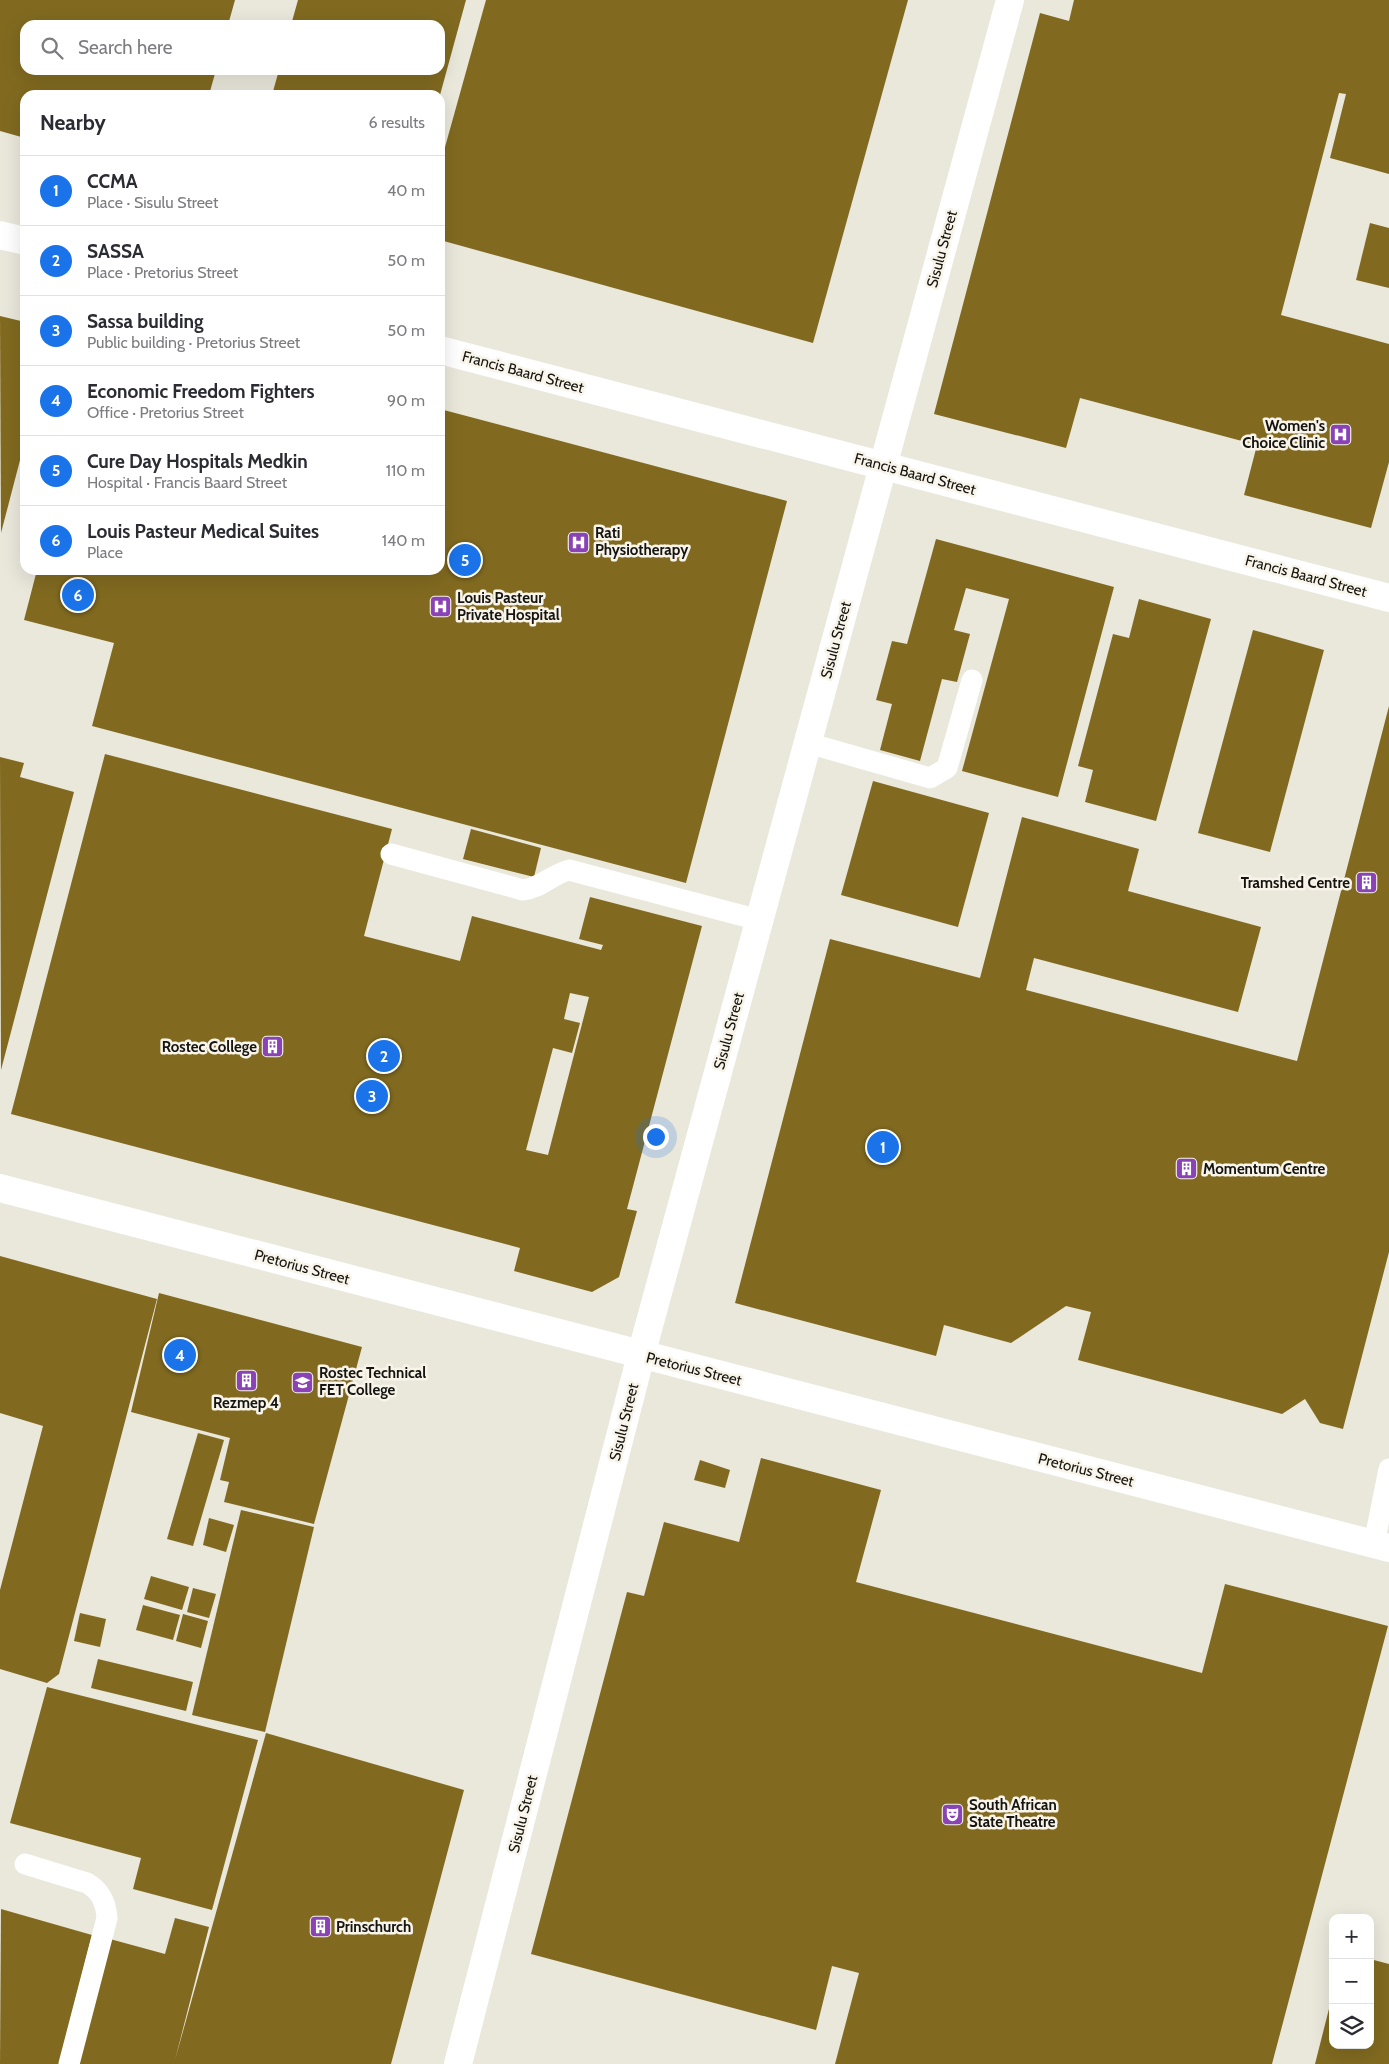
<!DOCTYPE html>
<meta charset="utf-8">
<style>
:root{--surface:#fff;--page:#f7f7f7;--text:#2b2b33;--muted:#7c7c81;--line:#e1e1e2;--accent:#1a73e8}
body{margin:0;font-family:Cabin,sans-serif;background:var(--page);color:var(--text)}
.controls{position:absolute;right:15px;bottom:15px;display:grid;overflow:hidden;border-radius:10px;box-shadow:0 5px 20px #0002}
.controls button{width:45px;height:45px;display:grid;place-items:center;padding:0;border:0;border-bottom:1px solid var(--line);background:var(--surface);color:var(--text);font:25px sans-serif}
.you{position:absolute;left:655px;top:1136px;width:18px;height:18px;margin:-12px;border:4px solid #fff;border-radius:50%;background:#1a73e8;box-shadow:0 0 0 8px #1a73e833}
.badge{display:grid;place-items:center;width:32px;height:32px;border-radius:50%;background:var(--accent);color:#fff;font-size:16px;font-weight:700}
.pin{position:absolute;translate:-50% -50%;border:2px solid #fff;box-shadow:0 1px 5px #0006}
.list{margin:0;padding:0;list-style:none}
h2{display:flex;justify-content:space-between;align-items:center;height:65px;margin:0;padding:0 20px;font-size:21px}
h2 small{font-size:16px;font-weight:400;color:var(--muted)}
.list li{display:grid;grid-template-columns:32px 1fr auto;gap:15px;align-items:center;box-sizing:border-box;height:70px;padding:0 20px;border-top:1px solid var(--line)}
.list b{display:block;font-size:19px;white-space:nowrap}
.list p{margin:0;font-size:16px;white-space:nowrap;color:var(--muted)}
.list em{font-size:16px;font-style:normal;color:var(--muted)}
.icon{flex:none;width:28px;height:28px;fill:none;stroke:currentColor;stroke-width:2;stroke-linecap:round;stroke-linejoin:round}
.map{position:relative;flex:none;width:1389px;height:2064px;overflow:hidden}
.search{position:absolute;background:var(--surface);box-shadow:0 5px 20px #0002;left:20px;top:20px;width:425px;height:55px;display:flex;align-items:center;gap:12px;box-sizing:border-box;padding:0 18px;border-radius:15px;color:var(--muted);font-size:19px}
.panel{position:absolute;background:var(--surface);box-shadow:0 5px 20px #0002;left:20px;top:90px;width:425px;height:485px;border-radius:15px}
.map>svg:first-child{display:block}
.building{fill:#816a20;fill-rule:evenodd}
.lines{fill:none;stroke-linecap:round;stroke-linejoin:round}
.lane{stroke:#fff;stroke-width:21}
.secondary{stroke:#fff;stroke-width:28}
.labels{text-anchor:middle;dominant-baseline:central;stroke-width:5;stroke-linejoin:round;paint-order:stroke}
.street-label{font-size:15px;fill:#151410;stroke:#f8f4e9}
.poi-label{font-size:15px;font-weight:bold;fill:#151410;stroke:#f8f4e9;text-anchor:start}
</style>
<div class="map">
<svg width="1389" height="2064" viewBox="0 0 1389 2064">
<rect width="100%" height="100%" fill="#eae7db"/>
<g class="building">
<path d="M0 0H235L228 25H25V70H216L209 95H25V138L0 131Z"/>
<path d="M298 0H466L440 95H272L279 70H440V25H291Z"/>
<path d="M486 0H908L813 343 440 240V165Z"/>
<path d="M1074 0H1389V174L1330 158 1346 94 1339 93 1281 315 1389 344V462L1371 528 1244 495 1257 445 1080 398 1066 448 934 414 1040 13 1069 21Z"/>
<path d="M1370 223 1389 228V288L1356 280Z"/>
<path d="M0 316 25 322V441L1 533Z"/>
<path d="M440 409 787 501 686 883 92 726 114 643 24 620 37 570H440Z"/>
<path d="M936 539 1114 587 1058 797 962 771 1009 599 966 588 954 630 970 634 957 682 942 679 920 761 880 750 892 704 876 700 892 641 907 644Z"/>
<path d="M1139 599 1211 619 1156 821 1085 802 1093 770 1078 766 1113 634 1129 638Z"/>
<path d="M1253 630 1324 650 1270 852 1198 833Z"/>
<path d="M1389 706V1252L1343 1429 1320 1423 1305 1399 1282 1414 1078 1360 1091 1312 1066 1306 1011 1343 944 1325 936 1356 735 1303 830 939 980 978 1022 817 1139 849 1128 891 1261 927 1238 1012 1034 958 1026 990 1297 1061Z"/>
<path d="M105 754 392 829 364 936 460 961 472 916 601 950 603 945 579 939 590 897 702 926 627 1209 637 1211 619 1277 592 1292 514 1271 520 1248 11 1114ZM570 993 589 997 548 1155 526 1150 553 1048 572 1053 580 1023 564 1019Z"/>
<path d="M0 757 24 763 20 777 74 792 1 1070Z"/>
<path d="M873 781 989 813 958 927 841 895Z"/>
<path d="M471 829 541 848 534 877 463 859Z"/>
<path d="M0 1256 157 1299 59 1674 47 1683 0 1669V1590L43 1426 0 1413Z"/>
<path d="M159 1293 362 1347 314 1524 224 1502 229 1482 220 1480 230 1438 131 1412Z"/>
<path d="M198 1433 224 1440 193 1546 167 1539Z"/>
<path d="M761 1458 881 1490 856 1582 1202 1673 1225 1584 1388 1626 1272 2064H835L859 1973 832 1966 816 2030 531 1954 627 1592 644 1596 664 1522 739 1542Z"/>
<path d="M700 1460 730 1470 725 1488 694 1480Z"/>
<path d="M241 1510 314 1527 265 1732 192 1715Z"/>
<path d="M209 1518 234 1525 226 1552 203 1545Z"/>
<path d="M151 1576 189 1587 182 1610 144 1599Z"/>
<path d="M193 1588 216 1594 209 1618 187 1612Z"/>
<path d="M143 1605 180 1615 173 1640 136 1630Z"/>
<path d="M80 1613 106 1619 100 1647 74 1641Z"/>
<path d="M183 1614 208 1621 201 1648 176 1641Z"/>
<path d="M98 1659 193 1682 186 1711 91 1688Z"/>
<path d="M47 1687 258 1740 212 1910 133 1889 141 1858 10 1823Z"/>
<path d="M266 1733 464 1790 391 2064H79L110 1939 165 1954 175 1918 209 1927 175 2060Z"/>
<path d="M1 1909 92 1935 59 2064H0Z"/>
<path d="M1370 1959 1389 1964V2064H1315L1332 1997 1333 2045H1370Z"/>
</g>
<g class="lines">
<g class="lane">
<path d="M808 743 930 778 947 768 972 680"/>
<path d="M391 854 523 890C541 888 551 875 569 870L759 920"/>
<path d="M1374 1544 1389 1469"/>
<path d="M25 1864 87 1883C101 1891 106 1903 107 1918L69 2064"/>
</g>
<g class="secondary">
<path d="M0 235 25 241"/>
<path d="M440 350 1389 598"/>
<path d="M0 1188 1389 1548"/>
<path d="M458 2064 641 1355 1010 0"/>
</g>
</g>
<defs>
<symbol id="hospital-square" viewBox="-11 -11 22 22"><rect x="-9" y="-9" width="18" height="18" rx="4" fill="#8a43b6" stroke="#f8f4e9"/><path d="M-5-5h3v3.5h4V-5h3V5h-3V1.5h-4V5h-3Z" fill="#fff"/></symbol>
<symbol id="building-square" viewBox="-11 -11 22 22"><rect x="-9" y="-9" width="18" height="18" rx="4" fill="#8a43b6" stroke="#f8f4e9"/><path d="M-4-6H4V6H1V3H-1V6H-4ZM-2.5-4.3h1.7v1.8h-1.7ZM.8-4.3h1.7v1.8H.8ZM-2.5-1h1.7V.8h-1.7ZM.8-1h1.7V.8H.8Z" fill="#fff"/></symbol>
<symbol id="university-square" viewBox="-11 -11 22 22"><rect x="-9" y="-9" width="18" height="18" rx="4" fill="#8a43b6" stroke="#f8f4e9"/><path d="M0-5L7-2L0 1L-7-2ZM-4 1L0 2.5L4 1V4Q0 6-4 4Z" fill="#fff"/></symbol>
<symbol id="theatre-square" viewBox="-11 -11 22 22"><rect x="-9" y="-9" width="18" height="18" rx="4" fill="#8a43b6" stroke="#f8f4e9"/><path d="M-5-5.5Q0-4 5-5.5V0Q5 5 0 6Q-5 5-5 0ZM-3.3-2.5H-1v1.5H-3.3ZM1-2.5H3.3v1.5H1ZM-2.8 1Q0 5.5 2.8 1Z" fill="#fff"/></symbol>
</defs>
<g fill-rule="evenodd">
<use href="#hospital-square" x="1328" y="422" width="25" height="25"/>
<use href="#hospital-square" x="566" y="530" width="25" height="25"/>
<use href="#hospital-square" x="428" y="594" width="25" height="25"/>
<use href="#building-square" x="1354" y="870" width="25" height="25"/>
<use href="#building-square" x="260" y="1034" width="25" height="25"/>
<use href="#building-square" x="1174" y="1156" width="25" height="25"/>
<use href="#building-square" x="234" y="1368" width="25" height="25"/>
<use href="#university-square" x="290" y="1370" width="25" height="25"/>
<use href="#theatre-square" x="940" y="1802" width="25" height="25"/>
<use href="#building-square" x="308" y="1914" width="25" height="25"/>
</g>
<g class="labels">
<g class="street-label">
<text transform="translate(942 249) rotate(-75)">Sisulu Street</text>
<text transform="translate(523 372) rotate(15)">Francis Baard Street</text>
<text transform="translate(915 474) rotate(15)">Francis Baard Street</text>
<text transform="translate(1306 576) rotate(15)">Francis Baard Street</text>
<text transform="translate(836 640) rotate(-75)">Sisulu Street</text>
<text transform="translate(729 1031) rotate(-75)">Sisulu Street</text>
<text transform="translate(302 1267) rotate(15)">Pretorius Street</text>
<text transform="translate(694 1369) rotate(14)">Pretorius Street</text>
<text transform="translate(624 1422) rotate(-76)">Sisulu Street</text>
<text transform="translate(1086 1470) rotate(14)">Pretorius Street</text>
<text transform="translate(523 1814) rotate(-76)">Sisulu Street</text>
</g>
<g class="poi-label">
<text x="1325" y="426" text-anchor="end">Women's<tspan x="1325" dy="17">Choice Clinic</tspan></text>
<text x="595" y="533">Rati<tspan x="595" dy="17">Physiotherapy</tspan></text>
<text x="457" y="598">Louis Pasteur<tspan x="457" dy="17">Private Hospital</tspan></text>
<text x="1350" y="883" text-anchor="end">Tramshed Centre</text>
<text x="257" y="1047" text-anchor="end">Rostec College</text>
<text x="1203" y="1169">Momentum Centre</text>
<text x="319" y="1373">Rostec Technical<tspan x="319" dy="17">FET College</tspan></text>
<text x="246" y="1403" text-anchor="middle">Rezmep 4</text>
<text x="969" y="1805">South African<tspan x="969" dy="17">State Theatre</tspan></text>
<text x="336" y="1927">Prinschurch</text>
</g>
</g>
</svg>
<div class="controls">
<button>+</button>
<button>−</button>
<button><svg class="icon" aria-label="layers" viewBox="0 0 24 24"><path d="M12 4l9 5-9 5-9-5zM3 14l9 5 9-5"/></svg></button>
</div>
<div class="you"></div>
<div class="pin badge" style="left:883px;top:1147px">1</div>
<div class="pin badge" style="left:384px;top:1056px">2</div>
<div class="pin badge" style="left:372px;top:1096px">3</div>
<div class="pin badge" style="left:180px;top:1355px">4</div>
<div class="pin badge" style="left:465px;top:560px">5</div>
<div class="pin badge" style="left:78px;top:595px">6</div>
<div class="search"><svg class="icon" aria-label="search" viewBox="0 0 24 24"><circle cx="10" cy="10" r="6"/><path d="M15 15l6 6"/></svg>Search here</div>
<section class="panel">
<h2>Nearby<small>6 results</small></h2>
<ul class="list">
<li><span class="badge">1</span><div><b>CCMA</b><p>Place · Sisulu Street</p></div><em>40 m</em></li>
<li><span class="badge">2</span><div><b>SASSA</b><p>Place · Pretorius Street</p></div><em>50 m</em></li>
<li><span class="badge">3</span><div><b>Sassa building</b><p>Public building · Pretorius Street</p></div><em>50 m</em></li>
<li><span class="badge">4</span><div><b>Economic Freedom Fighters</b><p>Office · Pretorius Street</p></div><em>90 m</em></li>
<li><span class="badge">5</span><div><b>Cure Day Hospitals Medkin</b><p>Hospital · Francis Baard Street</p></div><em>110 m</em></li>
<li><span class="badge">6</span><div><b>Louis Pasteur Medical Suites</b><p>Place</p></div><em>140 m</em></li>
</ul>
</section>
</div>
